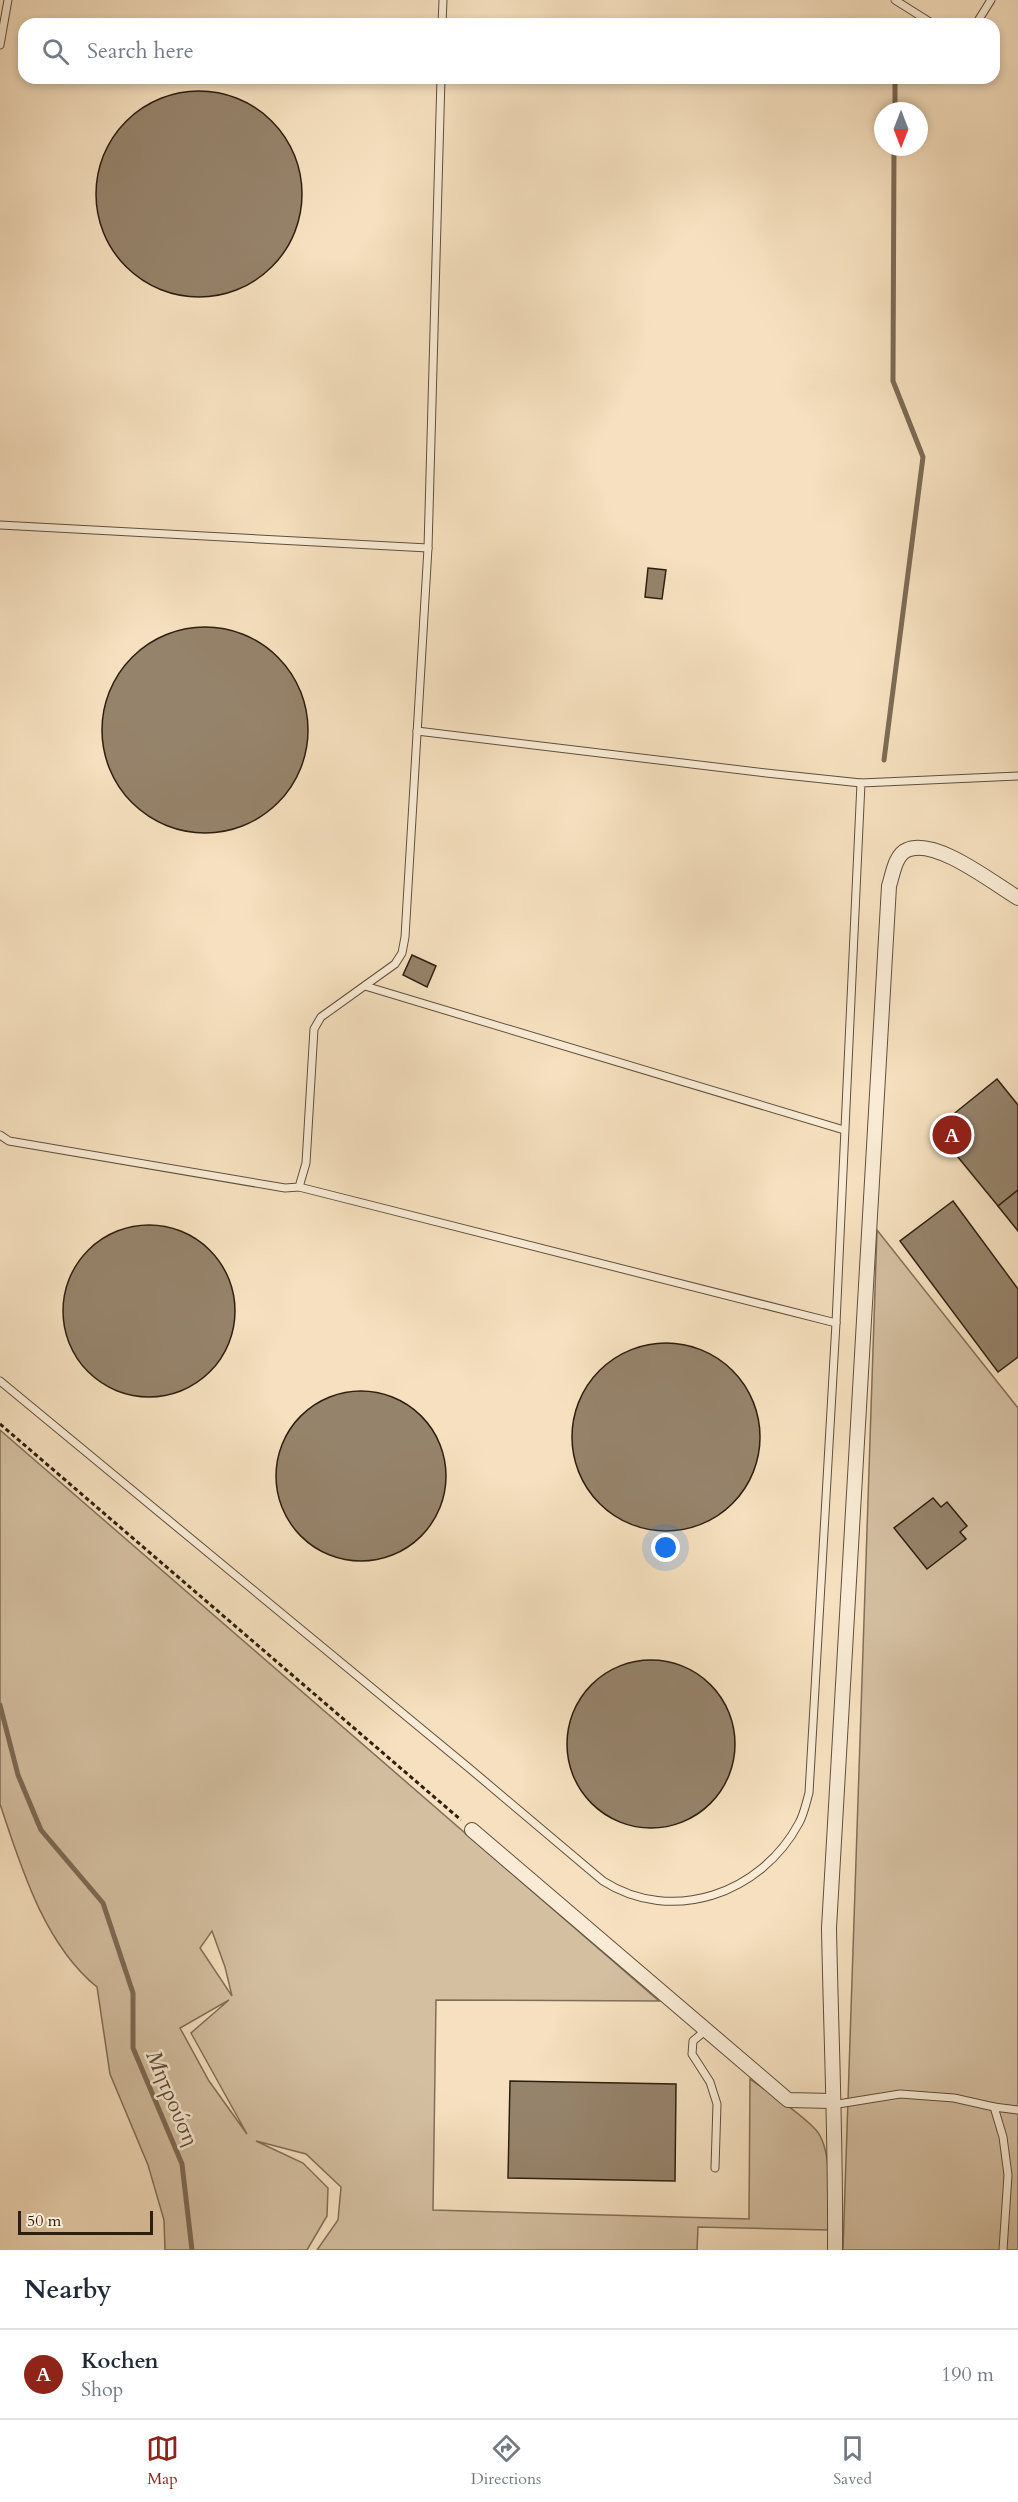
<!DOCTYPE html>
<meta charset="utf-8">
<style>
:root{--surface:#fff;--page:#f2f2f3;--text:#1f2937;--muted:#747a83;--line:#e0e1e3;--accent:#8f2418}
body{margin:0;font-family:Cardo,serif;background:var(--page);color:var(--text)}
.compass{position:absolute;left:874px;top:102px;width:54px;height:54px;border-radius:50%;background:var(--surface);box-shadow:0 3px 9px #0003;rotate:180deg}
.scale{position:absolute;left:18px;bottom:15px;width:135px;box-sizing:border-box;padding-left:6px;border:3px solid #2d1f10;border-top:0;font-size:16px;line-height:21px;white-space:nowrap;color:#2d1f10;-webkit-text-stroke:4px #f9ebd5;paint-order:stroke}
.you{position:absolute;left:666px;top:1548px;width:21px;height:21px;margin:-15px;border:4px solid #fff;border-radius:50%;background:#1a73e8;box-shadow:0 0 0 9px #1a73e833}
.badge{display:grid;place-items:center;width:39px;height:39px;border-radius:50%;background:var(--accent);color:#fff;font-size:20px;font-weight:700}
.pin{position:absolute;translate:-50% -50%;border:3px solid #fff;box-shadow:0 2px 6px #0006}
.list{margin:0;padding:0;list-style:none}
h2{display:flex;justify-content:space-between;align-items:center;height:78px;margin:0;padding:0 24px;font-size:26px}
h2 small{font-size:20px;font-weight:400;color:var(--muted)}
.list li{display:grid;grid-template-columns:39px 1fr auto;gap:18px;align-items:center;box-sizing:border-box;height:90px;padding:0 24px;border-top:2px solid var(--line)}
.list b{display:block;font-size:22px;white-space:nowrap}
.list p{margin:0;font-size:20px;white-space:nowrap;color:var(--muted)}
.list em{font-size:20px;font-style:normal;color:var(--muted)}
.icon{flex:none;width:33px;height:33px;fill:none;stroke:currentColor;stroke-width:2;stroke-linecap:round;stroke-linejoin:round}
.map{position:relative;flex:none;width:1018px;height:2250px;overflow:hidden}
.search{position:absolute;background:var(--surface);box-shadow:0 3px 9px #0003;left:18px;right:18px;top:18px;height:66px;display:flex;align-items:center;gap:15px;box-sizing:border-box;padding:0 21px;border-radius:18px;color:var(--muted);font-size:22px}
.sheet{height:168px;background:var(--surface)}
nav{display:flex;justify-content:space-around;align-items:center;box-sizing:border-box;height:84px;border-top:2px solid var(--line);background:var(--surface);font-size:16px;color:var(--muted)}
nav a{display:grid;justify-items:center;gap:3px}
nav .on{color:var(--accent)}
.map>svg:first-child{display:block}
.green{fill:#d4bfa1;stroke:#806f58;stroke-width:1.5;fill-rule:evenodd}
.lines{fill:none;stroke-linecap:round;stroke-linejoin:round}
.stream{stroke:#7d6b56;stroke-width:5}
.building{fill:#96836b;stroke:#2d1f10;stroke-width:1.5}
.service-casing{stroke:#5f4f3c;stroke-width:9}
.minor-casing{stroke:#5f4f3c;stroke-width:16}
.path{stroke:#2d1f10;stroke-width:3;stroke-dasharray:4.5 3;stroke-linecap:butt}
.service{stroke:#f9ebd5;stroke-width:7}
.minor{stroke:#f9ebd5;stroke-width:14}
.labels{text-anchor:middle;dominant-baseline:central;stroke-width:5;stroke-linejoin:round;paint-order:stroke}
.water-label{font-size:22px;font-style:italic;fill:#5c4b39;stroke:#f9ebd5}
</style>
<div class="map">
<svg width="1018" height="2250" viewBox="0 0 1018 2250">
<rect width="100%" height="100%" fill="#f6e0bf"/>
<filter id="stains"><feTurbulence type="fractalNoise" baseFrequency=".00333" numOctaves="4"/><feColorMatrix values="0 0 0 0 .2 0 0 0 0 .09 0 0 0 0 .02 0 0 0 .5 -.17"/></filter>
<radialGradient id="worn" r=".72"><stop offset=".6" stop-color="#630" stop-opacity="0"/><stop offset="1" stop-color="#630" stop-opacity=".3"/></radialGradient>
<g class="green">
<path d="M877 1230 1018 1408V2250H843Z"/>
<path d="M0 1430 659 2001 436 2000 433 2210 749 2219 750 2079C770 2094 799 2111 816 2130 834 2151 828 2204 828 2230L698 2227 697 2250H317L338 2220 341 2187 306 2154 256 2141 303 2163 328 2188 327 2216 307 2250H165L164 2220 148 2165 110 2074 97 1987C44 1944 21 1867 0 1804ZM212 1931 225 1967 232 1996 200 1948ZM229 2000 191 2033 247 2134 209 2081 180 2028Z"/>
</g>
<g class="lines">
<g class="stream">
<path d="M895 111V78"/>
<path d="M884 760 923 457 893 381 894 147"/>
<path d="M0 1705 18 1775 41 1830 103 1903 133 1993V2048L182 2164 192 2250"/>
</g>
</g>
<g class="building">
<circle cx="199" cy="194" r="103"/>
<path d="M648 568 666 570 662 599 645 597Z"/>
<circle cx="205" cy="730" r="103"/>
<path d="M412 955 436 966 427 987 403 975Z"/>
<path d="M997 1079 1018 1105V1190L998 1206 935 1129Z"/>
<path d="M1018 1190V1231L998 1206Z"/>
<path d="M953 1201 1018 1289V1357L998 1372 900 1241Z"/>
<circle cx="149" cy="1311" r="86"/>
<circle cx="666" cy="1437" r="94"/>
<circle cx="361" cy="1476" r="85"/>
<path d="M933 1498 941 1507 947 1502 967 1526 960 1532 966 1539 927 1569 894 1528Z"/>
<circle cx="651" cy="1744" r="84"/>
<path d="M510 2081 676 2084 675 2181 508 2178Z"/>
</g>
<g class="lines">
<defs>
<g id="service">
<path d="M895 0 933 24"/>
<path d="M442 24 443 0"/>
<path d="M976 24 991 0"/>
<path d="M0 45 8 0"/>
<path d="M0 525 428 548"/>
<path d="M417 731 766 773 861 783"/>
<path d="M365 986 844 1130"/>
<path d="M0 1135 9 1141 285 1188 299 1187 306 1163 314 1029 321 1017 395 964 402 953 405 937 428 548 441 78"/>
<path d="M299 1187 836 1323"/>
<path d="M0 1381 469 1768 603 1881C672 1925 761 1894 799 1823 804 1814 806 1803 809 1793L836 1323 861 783 1018 776"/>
<path d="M706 2030 693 2041 692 2054 710 2082 717 2104 715 2168"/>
<path d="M832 2105 900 2094 954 2098 994 2107 1003 2137 1008 2175 1003 2250"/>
<path d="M994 2107 1018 2110"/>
</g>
<g id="minor">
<path d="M472 1830 788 2100 832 2101"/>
<path d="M835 2250C836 2143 831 2035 829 1928L889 886C893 874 895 855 907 850 935 837 993 883 1018 898"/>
</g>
</defs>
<use href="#service" class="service-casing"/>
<use href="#minor" class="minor-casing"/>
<path class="path" d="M0 1424 461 1820"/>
<use href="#service" class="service"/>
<use href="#minor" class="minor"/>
</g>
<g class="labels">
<g class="water-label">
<text transform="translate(172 2098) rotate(67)">Μητρούση</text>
</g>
</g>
<rect width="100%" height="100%" filter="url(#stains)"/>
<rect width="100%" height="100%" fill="url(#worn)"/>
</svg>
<svg class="compass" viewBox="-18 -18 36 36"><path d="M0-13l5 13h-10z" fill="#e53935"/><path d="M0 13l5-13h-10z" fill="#747a83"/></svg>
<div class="scale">50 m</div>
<div class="you"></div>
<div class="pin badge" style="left:952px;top:1135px">A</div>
<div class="search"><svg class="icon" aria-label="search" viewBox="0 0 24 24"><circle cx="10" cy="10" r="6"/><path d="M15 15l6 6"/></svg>Search here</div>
</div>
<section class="sheet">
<h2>Nearby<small></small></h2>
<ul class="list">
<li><span class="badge">A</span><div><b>Kochen</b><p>Shop</p></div><em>190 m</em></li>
</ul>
</section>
<nav>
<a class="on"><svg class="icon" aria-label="map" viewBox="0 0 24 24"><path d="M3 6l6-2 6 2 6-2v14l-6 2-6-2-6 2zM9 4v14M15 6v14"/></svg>Map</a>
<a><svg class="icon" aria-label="directions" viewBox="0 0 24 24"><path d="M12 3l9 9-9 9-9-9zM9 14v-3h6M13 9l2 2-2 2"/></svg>Directions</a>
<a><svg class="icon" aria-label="saved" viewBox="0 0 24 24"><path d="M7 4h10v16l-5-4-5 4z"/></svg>Saved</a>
</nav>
